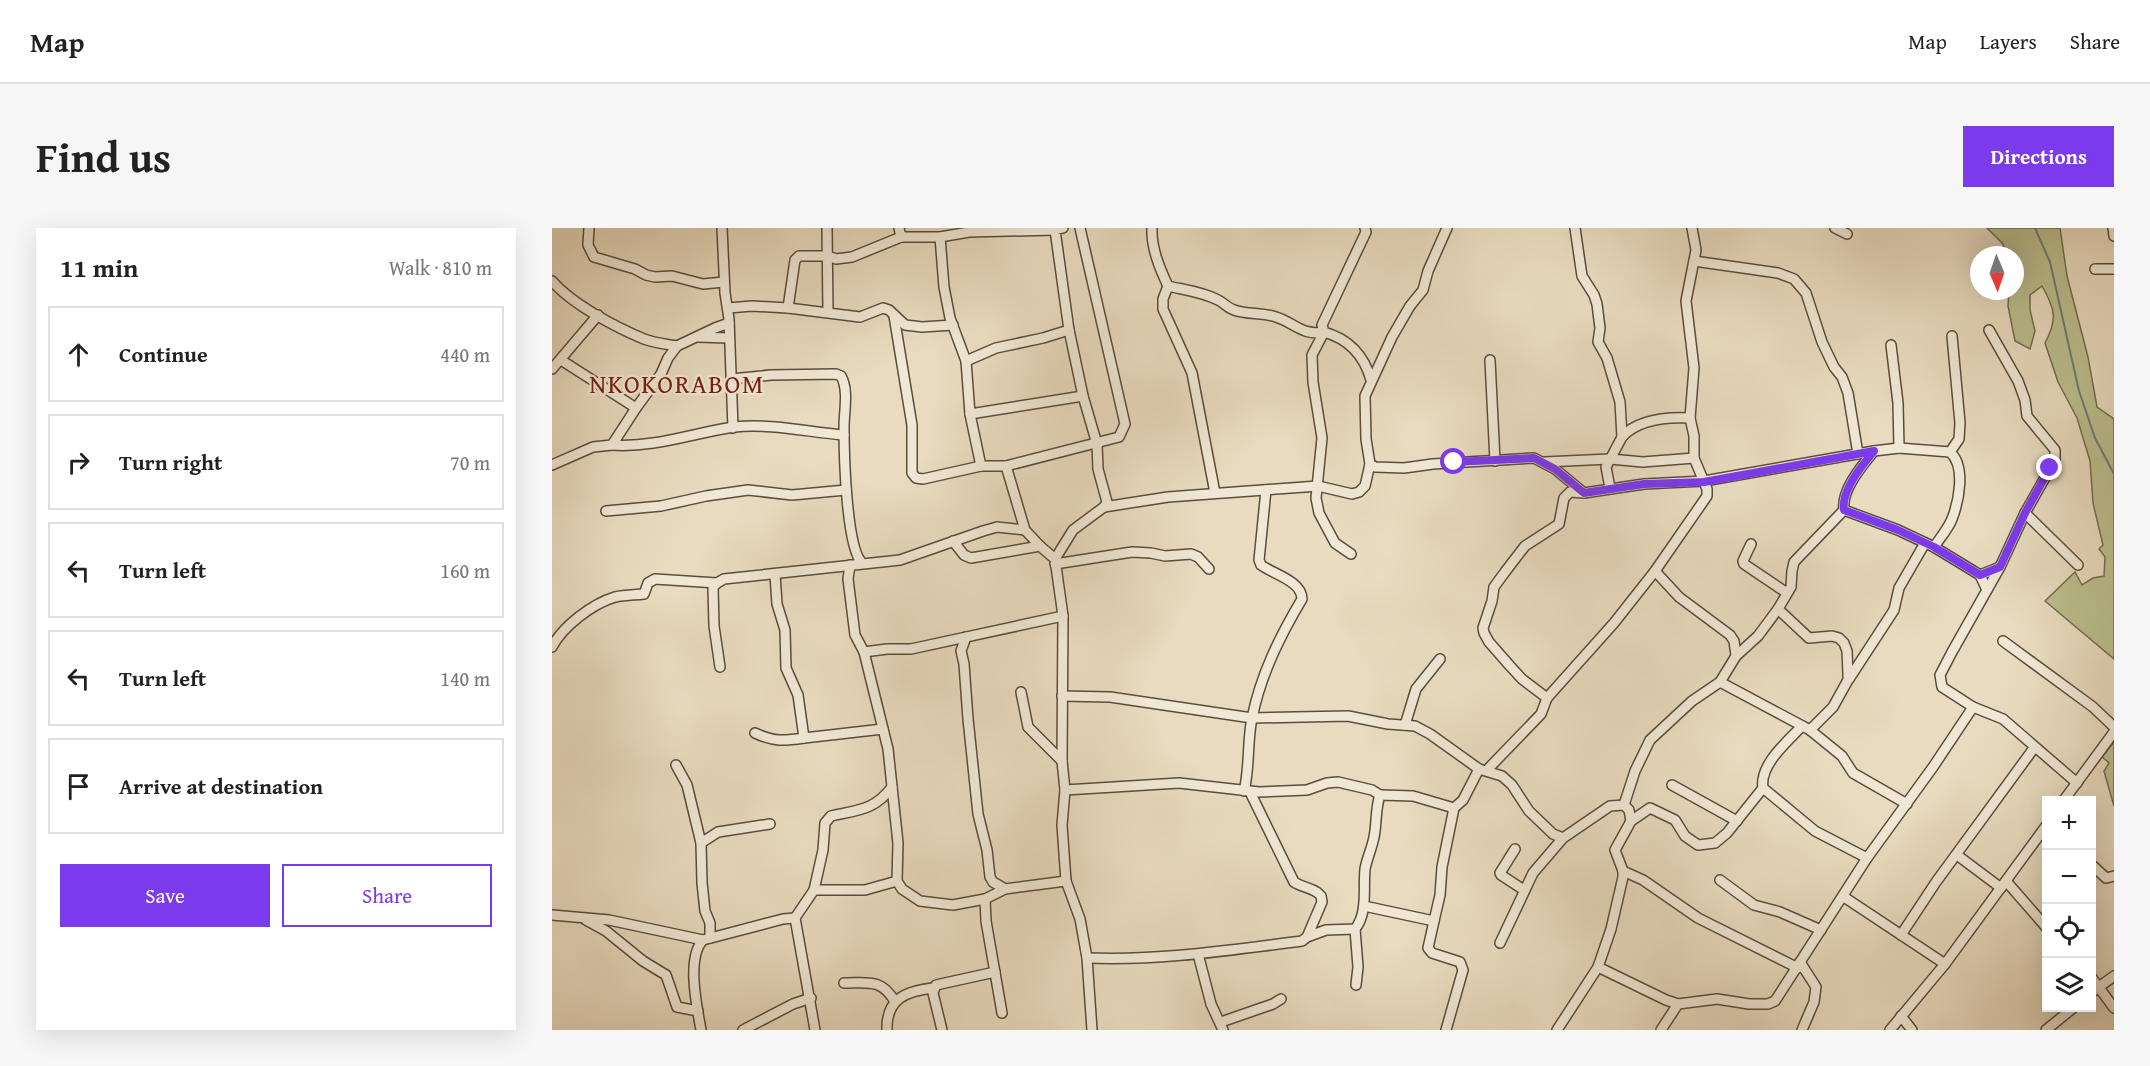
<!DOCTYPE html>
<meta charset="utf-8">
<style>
:root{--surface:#fff;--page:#f6f6f6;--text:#222;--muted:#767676;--line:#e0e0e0;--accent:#7c3aed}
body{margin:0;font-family:"Gentium Book Plus",serif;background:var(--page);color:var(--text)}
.controls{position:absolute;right:18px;bottom:18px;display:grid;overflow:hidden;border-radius:0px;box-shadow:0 6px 24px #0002}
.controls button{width:54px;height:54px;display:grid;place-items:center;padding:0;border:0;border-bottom:2px solid var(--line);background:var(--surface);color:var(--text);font:30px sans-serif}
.compass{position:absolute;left:1418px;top:18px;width:54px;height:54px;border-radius:50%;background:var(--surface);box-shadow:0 6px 24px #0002;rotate:178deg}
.stop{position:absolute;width:18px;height:18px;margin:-14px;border:4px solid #7c3aed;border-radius:50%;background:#fff}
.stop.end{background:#7c3aed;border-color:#fff;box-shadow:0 2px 6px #0008}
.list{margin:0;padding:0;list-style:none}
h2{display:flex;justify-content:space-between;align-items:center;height:78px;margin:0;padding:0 24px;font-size:26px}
h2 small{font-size:20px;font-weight:400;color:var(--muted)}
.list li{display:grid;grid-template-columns:39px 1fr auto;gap:18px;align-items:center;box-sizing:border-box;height:96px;margin:0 12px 12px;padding:0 12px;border:2px solid var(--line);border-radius:0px}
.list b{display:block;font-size:22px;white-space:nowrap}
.list em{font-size:20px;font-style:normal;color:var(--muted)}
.actions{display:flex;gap:12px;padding:18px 24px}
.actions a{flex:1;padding:14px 0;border:2px solid var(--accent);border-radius:0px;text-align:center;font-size:21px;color:var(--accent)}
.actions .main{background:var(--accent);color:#fff}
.icon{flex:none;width:33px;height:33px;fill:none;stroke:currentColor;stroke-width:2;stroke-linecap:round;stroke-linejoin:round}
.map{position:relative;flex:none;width:1562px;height:802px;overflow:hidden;border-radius:0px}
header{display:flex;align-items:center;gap:36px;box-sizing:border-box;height:84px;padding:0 30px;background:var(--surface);border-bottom:2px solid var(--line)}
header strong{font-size:28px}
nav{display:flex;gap:33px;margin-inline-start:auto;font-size:21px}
.intro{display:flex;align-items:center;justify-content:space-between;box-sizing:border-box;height:144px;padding:0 36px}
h1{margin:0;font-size:42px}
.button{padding:15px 27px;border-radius:0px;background:var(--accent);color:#fff;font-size:21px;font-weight:700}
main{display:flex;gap:36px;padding:0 36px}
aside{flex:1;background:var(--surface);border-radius:0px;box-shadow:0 6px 24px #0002}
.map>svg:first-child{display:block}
.green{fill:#bbbe8e;stroke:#736e50;stroke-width:1.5}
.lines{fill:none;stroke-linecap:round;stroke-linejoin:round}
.stream{stroke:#6d7b77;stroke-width:2}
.minor-casing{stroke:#5a4d3d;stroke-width:12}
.minor{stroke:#f0e8d5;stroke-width:9}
.route{stroke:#7c3aed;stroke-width:8}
.labels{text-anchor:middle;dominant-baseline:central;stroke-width:4.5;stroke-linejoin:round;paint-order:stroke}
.quarter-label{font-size:26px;letter-spacing:1.5px;fill:#7a1f14;stroke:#f0e8d5}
</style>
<header>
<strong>Map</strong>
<nav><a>Map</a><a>Layers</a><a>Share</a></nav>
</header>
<div class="intro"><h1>Find us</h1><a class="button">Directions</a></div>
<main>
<aside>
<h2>11 min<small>Walk · 810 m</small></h2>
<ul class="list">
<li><svg class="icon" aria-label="ahead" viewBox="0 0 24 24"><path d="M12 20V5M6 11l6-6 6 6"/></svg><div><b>Continue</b></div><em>440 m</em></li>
<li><svg class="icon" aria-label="right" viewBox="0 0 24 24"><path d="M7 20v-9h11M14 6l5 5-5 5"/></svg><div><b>Turn right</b></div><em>70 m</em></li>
<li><svg class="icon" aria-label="left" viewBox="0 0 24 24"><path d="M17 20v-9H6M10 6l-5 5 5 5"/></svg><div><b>Turn left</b></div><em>160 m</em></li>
<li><svg class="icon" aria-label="left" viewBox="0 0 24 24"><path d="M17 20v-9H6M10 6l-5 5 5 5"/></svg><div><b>Turn left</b></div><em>140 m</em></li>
<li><svg class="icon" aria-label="arrive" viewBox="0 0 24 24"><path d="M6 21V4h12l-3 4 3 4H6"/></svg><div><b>Arrive at destination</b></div></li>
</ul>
<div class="actions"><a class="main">Save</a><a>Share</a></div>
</aside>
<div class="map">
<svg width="1562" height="802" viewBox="0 0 1562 802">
<rect width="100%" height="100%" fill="#e8dbbf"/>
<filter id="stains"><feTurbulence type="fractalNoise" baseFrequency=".00333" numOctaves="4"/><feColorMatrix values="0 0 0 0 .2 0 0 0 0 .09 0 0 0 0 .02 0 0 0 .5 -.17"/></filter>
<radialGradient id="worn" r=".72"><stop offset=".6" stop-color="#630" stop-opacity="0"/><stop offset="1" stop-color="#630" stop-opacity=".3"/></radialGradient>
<g class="green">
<path d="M1435 0H1508L1515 48 1536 129 1545 179 1562 191V431L1493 373 1523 344 1530 357 1541 350 1552 348 1553 329 1547 321 1551 317 1541 275 1538 233 1525 190 1506 154 1493 115C1506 91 1503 81 1490 58L1478 67V82L1483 103 1478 121 1463 113 1456 78 1457 63H1463V27H1454L1451 16Z"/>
<path d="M1562 514V578L1552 543 1557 535 1550 529Z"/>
</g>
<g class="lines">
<path class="stream" d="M1483 0 1498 34 1527 163 1543 210 1562 246"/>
<defs>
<g id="minor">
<path d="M37 0 36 17 42 29 83 41 94 47 103 49 120 48 151 56 172 54"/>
<path d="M170 0 173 65 177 91 181 200"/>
<path d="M275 0 276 84"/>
<path d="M600 0C599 20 608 41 616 58 633 62 651 64 666 72 672 75 676 80 682 82 696 87 710 84 724 89 743 95 750 108 772 104L760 127 761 154 770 210 764 270 767 285 783 315 799 326"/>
<path d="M813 0 814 4 770 97 772 104C797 111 812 127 819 152"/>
<path d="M895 0 876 43 871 62 858 78 840 109 813 168 814 211 818 236 823 239 852 240 881 236 982 230 1003 241 1032 265"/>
<path d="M1023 0 1030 48 1042 67 1045 76 1048 100 1046 114 1055 130 1068 174 1070 209 1054 239 1058 260"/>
<path d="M1283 0 1295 6"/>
<path d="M1561 0 1562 8"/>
<path d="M349 9H388L417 4 503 2"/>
<path d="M388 9 392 59 398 90 414 133 418 186 429 238H454L473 302 488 318 503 331 511 388 510 533 513 562 510 597 514 653 528 691 535 730 540 802"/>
<path d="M1142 33 1226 45 1242 51 1254 65 1270 114 1282 139 1290 149 1296 165 1306 226"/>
<path d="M1543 41H1562"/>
<path d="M0 53C20 76 63 99 92 111 102 115 114 116 125 118"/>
<path d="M616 58 611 71V81L640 145 663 265"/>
<path d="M176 80 200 78 236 80 308 89 331 80 337 82 353 97 370 99 401 97"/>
<path d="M236 80 243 32 247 28H276L284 31 300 29 349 9 347 0"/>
<path d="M342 88 360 197V245L364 250 371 251 429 238"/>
<path d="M1437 102 1466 153 1473 172 1475 188 1503 222V232L1473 285 1448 339 1400 424 1388 447 1390 459 1421 479 1451 491 1525 555"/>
<path d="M146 109 177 110"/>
<path d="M1339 117 1346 175 1347 220"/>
<path d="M9 132 84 180"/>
<path d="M938 132 943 233"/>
<path d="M414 133 444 120 491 110 517 102"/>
<path d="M0 141 46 87"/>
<path d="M179 151 219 147 284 146 289 148C297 162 292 183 292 199 292 224 294 319 310 335"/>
<path d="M418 186 531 168"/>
<path d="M1070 209C1086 191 1115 189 1138 190"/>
<path d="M60 217C102 220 141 205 182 199 219 195 255 204 292 207"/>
<path d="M1398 224 1407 211 1408 195 1400 108"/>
<path d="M992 234 1058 231 1091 234 1142 230"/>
<path d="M0 237 41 219 60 217 84 180 109 146 116 130 125 118 163 100 177 95"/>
<path d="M454 238 567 209 573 196 528 0"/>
<path d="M552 279 616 269 766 258 800 266 807 264 813 258 818 236"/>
<path d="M1292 282 1346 302 1382 319 1428 347 1435 362"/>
<path d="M54 283 109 278 154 268 196 262 240 267 294 262"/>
<path d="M1473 285 1526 337"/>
<path d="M401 313 412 327 419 330 488 318"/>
<path d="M1199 316 1191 333 1192 336 1235 365"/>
<path d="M503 331 521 302 552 279 555 274 546 241 545 216 531 168 517 102 503 2 511 0"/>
<path d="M503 336 580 324 599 325 613 328 639 326 646 329 657 341"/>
<path d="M298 337 296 351 303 407 312 424 336 521 346 615 345 653 350 661 368 673 401 677 433 671 453 661 514 653"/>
<path d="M223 346 225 376 233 402 234 440 246 467 252 510 331 501"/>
<path d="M1428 347 1448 339"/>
<path d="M165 355 161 359 162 398 168 439"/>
<path d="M414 409 409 423 412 436 416 491 426 586 435 622 438 649 441 654 453 661"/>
<path d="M1451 413 1541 479 1562 499"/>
<path d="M0 419C11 398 40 376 63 369 73 367 83 367 92 366L96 355 103 351 165 355 172 351 348 332 431 303 445 299 473 302"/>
<path d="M312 424 335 421H359L511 388"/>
<path d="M1184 428 1206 408 1226 381"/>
<path d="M1297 451 1342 382 1347 360 1373 315"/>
<path d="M1168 454 1258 502 1290 528 1301 545 1355 576"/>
<path d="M469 464 476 499 510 533"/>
<path d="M510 468 558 469 700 490 796 488 836 496 863 498 878 506 927 541 950 548 960 557 977 583 1001 606 1011 610"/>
<path d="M995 470 970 451 958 438 937 414 932 405 931 400 940 373 942 359 953 344 973 318 1007 296 1012 270 1018 264 1032 265 1092 256 1152 253 1322 223"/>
<path d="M853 497 864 461 888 431"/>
<path d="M1250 498C1236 513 1207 537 1211 560L1263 603 1315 630"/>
<path d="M1258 502 1281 479 1296 452V446L1295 423 1292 415 1287 410 1280 408 1257 410 1226 381 1239 359 1240 343 1242 334 1292 282C1289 262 1310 238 1322 223L1347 220 1398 224C1414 238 1407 273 1400 291 1396 301 1388 310 1382 319"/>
<path d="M203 505C222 514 232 513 252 510"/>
<path d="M124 537 135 557 149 615 150 655 153 683 158 695V710"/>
<path d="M935 542 989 486 995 470 1062 395 1103 343 1155 268V261L1142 230V208L1138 190 1142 140 1134 73 1144 22 1140 0"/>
<path d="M1120 557 1185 593"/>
<path d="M513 562 627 555 707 564 755 562 775 555 786 554 820 562 828 567C823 582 825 595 822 609 820 620 815 630 813 641 811 661 816 685 803 701L774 702 755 709 750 713C678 722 608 733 535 730"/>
<path d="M692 563C698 539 695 514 700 490 709 446 728 408 750 371 750 353 721 346 709 337L707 332 714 262"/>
<path d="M698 564 742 654C751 660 763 660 769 668L770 674 755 709"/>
<path d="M828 567 861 568 902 580 911 572 927 541"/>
<path d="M1512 572 1562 504"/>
<path d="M1072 577 1083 543 1098 512 1140 473 1168 454 1184 428 1182 413 1178 407 1127 369 1103 343"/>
<path d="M149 615 166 604 218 596"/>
<path d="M963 621 948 645 949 647 972 662"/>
<path d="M1405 627 1449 660"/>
<path d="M1540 637 1554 650 1562 648"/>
<path d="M1071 643 1091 652 1146 690 1246 740"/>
<path d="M1168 652 1202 677 1228 684 1269 702"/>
<path d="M1454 653 1494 699"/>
<path d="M262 662H313L345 653"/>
<path d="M1292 669 1393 736"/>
<path d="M433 671 434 693 450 785"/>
<path d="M812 678 882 693 876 720 880 725 908 734 911 742 894 802"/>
<path d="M0 687 57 692 151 712 231 691 243 690"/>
<path d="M34 692 54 703 91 733 114 747 125 779 146 783"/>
<path d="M882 693 888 667 890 639 902 580"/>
<path d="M803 701 806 739 804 757"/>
<path d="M1349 707 1384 654 1482 520"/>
<path d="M948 715 981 645 1011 610 1058 578 1072 577 1077 582 1079 593"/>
<path d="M646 726 659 776 671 802"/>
<path d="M1248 734 1264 759 1262 774 1250 802"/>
<path d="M1046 739 1114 772 1126 776 1165 771 1197 776H1216L1223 773 1315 630 1381 539 1421 479"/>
<path d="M1540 750 1562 780"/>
<path d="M292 755C315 755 330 750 343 774"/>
<path d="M1540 764 1562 748"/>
<path d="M1349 788 1360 802"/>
<path d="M669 794 721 776 729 771"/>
<path d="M149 802C145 779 134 730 151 712"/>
<path d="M191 802 241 776 259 770"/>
<path d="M263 802 243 690 262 662 271 622 273 595 279 588C306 582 323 582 340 559"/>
<path d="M335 802C334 770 355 763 381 760"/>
<path d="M390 802 381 765 384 757 443 744"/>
<path d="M1005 802 1046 739 1059 701 1071 649V643L1063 622 1079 593 1098 580 1123 592 1133 608 1146 617 1163 615 1175 605 1211 560"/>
<path d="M1109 802 1126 776"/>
<path d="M1338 802 1393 736 1494 598"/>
<path d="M1494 802 1521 780"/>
</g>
</defs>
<use href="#minor" class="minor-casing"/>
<use href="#minor" class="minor"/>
</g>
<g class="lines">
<path class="route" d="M902 234 982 230 1003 241 1032 265 1092 256 1152 254 1322 223C1310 238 1289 262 1292 282L1346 302 1382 319 1428 347 1448 339 1473 285 1498 240"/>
</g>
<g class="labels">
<g class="quarter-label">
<text x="125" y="155">NKOKORABOM</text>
</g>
</g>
<rect width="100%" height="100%" filter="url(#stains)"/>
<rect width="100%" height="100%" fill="url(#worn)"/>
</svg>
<div class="controls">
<button>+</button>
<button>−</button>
<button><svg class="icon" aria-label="locate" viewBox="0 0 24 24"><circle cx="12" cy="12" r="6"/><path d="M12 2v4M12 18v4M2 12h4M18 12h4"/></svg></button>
<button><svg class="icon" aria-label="layers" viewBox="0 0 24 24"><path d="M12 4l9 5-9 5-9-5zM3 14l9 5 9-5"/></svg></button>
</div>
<svg class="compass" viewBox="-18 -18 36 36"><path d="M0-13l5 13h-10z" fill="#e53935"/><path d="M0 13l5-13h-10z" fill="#767676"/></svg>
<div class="stop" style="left:902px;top:234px"></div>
<div class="stop end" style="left:1498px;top:240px"></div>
</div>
</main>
